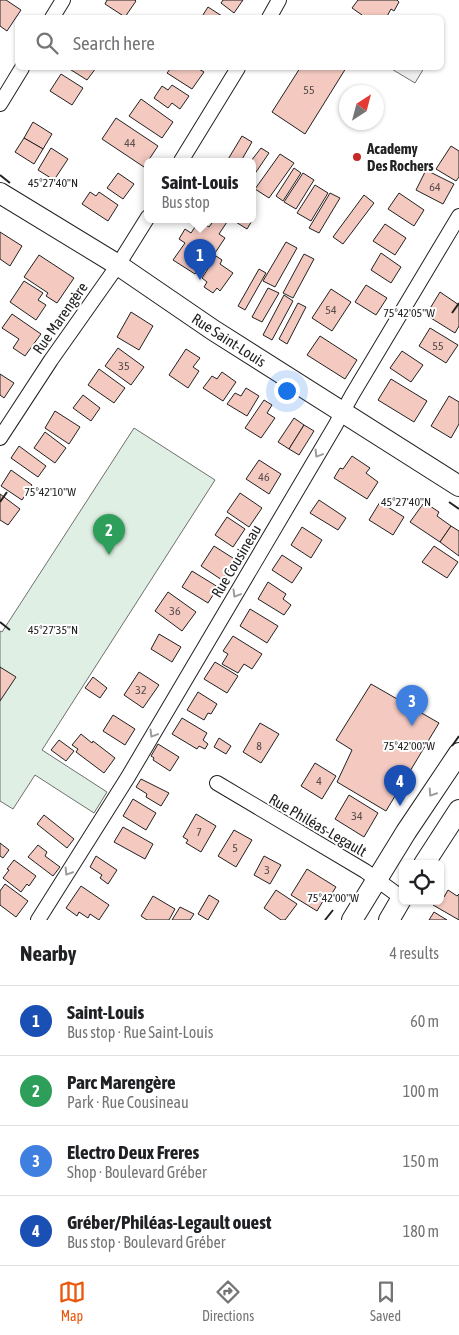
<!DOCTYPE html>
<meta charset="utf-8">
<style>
:root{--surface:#fff;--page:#f6f6f6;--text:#202124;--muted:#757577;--line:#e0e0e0;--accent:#ea580c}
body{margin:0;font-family:"Asap Condensed",sans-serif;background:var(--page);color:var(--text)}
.controls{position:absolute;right:15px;bottom:15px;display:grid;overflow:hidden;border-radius:8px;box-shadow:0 1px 4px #0004}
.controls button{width:45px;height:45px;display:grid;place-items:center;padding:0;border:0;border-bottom:1px solid var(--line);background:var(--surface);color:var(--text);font:25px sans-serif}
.compass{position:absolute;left:339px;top:85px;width:45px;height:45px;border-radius:50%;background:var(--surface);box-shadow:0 1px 4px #0004;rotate:36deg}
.you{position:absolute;left:286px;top:390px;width:18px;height:18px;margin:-12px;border:4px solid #fff;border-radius:50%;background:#1a73e8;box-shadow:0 0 0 8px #1a73e833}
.badge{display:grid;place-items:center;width:32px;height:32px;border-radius:50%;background:var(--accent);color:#fff;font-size:16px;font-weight:700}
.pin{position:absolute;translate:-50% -41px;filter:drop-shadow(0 1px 2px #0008)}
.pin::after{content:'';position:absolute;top:26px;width:18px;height:15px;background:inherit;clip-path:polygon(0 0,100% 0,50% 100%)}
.popup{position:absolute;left:144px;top:158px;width:112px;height:65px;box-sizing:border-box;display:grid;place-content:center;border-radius:8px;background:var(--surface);filter:drop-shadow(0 1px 4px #0005);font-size:16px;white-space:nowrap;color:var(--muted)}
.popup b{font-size:19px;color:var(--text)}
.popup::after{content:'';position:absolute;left:50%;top:100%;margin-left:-10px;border:10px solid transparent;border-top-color:var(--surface)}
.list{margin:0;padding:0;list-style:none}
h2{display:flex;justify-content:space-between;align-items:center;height:65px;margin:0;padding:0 20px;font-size:21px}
h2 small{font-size:16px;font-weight:400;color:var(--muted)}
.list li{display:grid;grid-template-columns:32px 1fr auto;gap:15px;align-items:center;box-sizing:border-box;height:70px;padding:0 20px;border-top:1px solid var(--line)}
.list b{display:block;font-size:19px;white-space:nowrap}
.list p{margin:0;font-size:16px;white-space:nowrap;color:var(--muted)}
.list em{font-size:16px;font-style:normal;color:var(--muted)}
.icon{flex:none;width:28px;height:28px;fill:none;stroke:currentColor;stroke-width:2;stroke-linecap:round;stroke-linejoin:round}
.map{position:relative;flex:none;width:459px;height:920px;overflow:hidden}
.search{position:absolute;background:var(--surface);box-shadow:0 1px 4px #0004;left:15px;right:15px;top:15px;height:55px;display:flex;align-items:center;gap:12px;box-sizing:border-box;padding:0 18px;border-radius:8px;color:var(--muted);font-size:19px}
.sheet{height:345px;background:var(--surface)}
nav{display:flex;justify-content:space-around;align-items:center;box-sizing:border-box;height:70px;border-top:1px solid var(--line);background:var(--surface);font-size:14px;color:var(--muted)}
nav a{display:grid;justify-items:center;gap:2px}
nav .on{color:var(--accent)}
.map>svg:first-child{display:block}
.green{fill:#e0efe3;stroke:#6f6f6f}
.parking{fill:#ededed;stroke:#6f6f6f}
.building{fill:#f3c9c0;stroke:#222}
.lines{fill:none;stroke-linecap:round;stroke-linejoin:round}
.minor-casing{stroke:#222;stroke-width:16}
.secondary-casing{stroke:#222;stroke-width:22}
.minor{stroke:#fff;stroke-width:14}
.secondary{stroke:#fff;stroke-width:20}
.oneway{stroke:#9c9c9c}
.ticks{fill:none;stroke:#222;stroke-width:2}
.poi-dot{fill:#c62828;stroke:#fff;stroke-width:2}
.labels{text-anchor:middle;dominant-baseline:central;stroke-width:4;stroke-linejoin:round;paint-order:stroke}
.number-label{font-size:12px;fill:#564c4a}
.poi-label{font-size:15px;font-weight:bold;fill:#222;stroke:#fff;text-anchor:start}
.street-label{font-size:15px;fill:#222;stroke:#fff}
.ticks-label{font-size:12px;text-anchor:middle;fill:#222;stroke:#fff;stroke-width:4;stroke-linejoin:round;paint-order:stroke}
</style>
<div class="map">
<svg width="459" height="920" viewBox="0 0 459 920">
<rect width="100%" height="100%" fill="#fff"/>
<path class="green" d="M134 428 215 480 42 750 107 792 94 813 35 775 13 809 0 801V631L2 632Z"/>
<path class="parking" d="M390 68H424L415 83Z"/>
<g class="building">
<path d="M0 0H6L21 10 7 31 0 26Z"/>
<path d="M107 0H135L136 1 125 17 105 4Z"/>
<path d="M223 0H243L234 13 221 3Z"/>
<path d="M358 0H397L399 2 394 11 391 9 386 18H361L362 15 352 8Z"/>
<path d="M208 7 225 18H201Z"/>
<path d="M68 68H96L87 80Z"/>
<path d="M171 68H197L204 72 192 89 167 73Z"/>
<path d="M300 68H346L305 134 272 112Z"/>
<path d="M61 74 83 88 72 105 50 91Z"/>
<path d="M172 85 189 96 180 109 172 103 168 108 154 98 162 86 168 90Z"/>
<path d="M141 99 173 122 162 138 129 116Z"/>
<path d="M116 118 158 146 144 167 102 139Z"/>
<path d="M33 122 52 134 43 149 24 138Z"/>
<path d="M242 136 252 142 241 161H227Z"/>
<path d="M24 138 43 149 34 164 15 152Z"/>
<path d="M451 146 459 151V177L456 181 436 169Z"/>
<path d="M51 148 68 159 54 180 38 170Z"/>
<path d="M261 148 269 153 252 178V161H251Z"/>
<path d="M280 154 294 163 269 198 255 189Z"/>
<path d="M294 168 301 173 283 201 276 196Z"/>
<path d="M426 170 454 184 443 204 416 190Z"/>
<path d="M118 173 134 184 123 199 107 188Z"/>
<path d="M303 173 314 180 296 209 284 202Z"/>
<path d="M315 185 328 193 311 221 297 213Z"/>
<path d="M90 192 96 196 99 192 118 205 108 221 82 204Z"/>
<path d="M330 193 340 198 319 233 309 228Z"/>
<path d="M399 193 424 210 414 226 388 209Z"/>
<path d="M364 195 374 203 343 244 333 237Z"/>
<path d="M215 219H222L227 222 219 234 225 238 211 259 207 256 195 274 173 260 185 243 179 239 185 229 191 233 199 221 209 227Z"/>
<path d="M231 219H253L247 229Z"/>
<path d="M385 224 406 238 395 255 373 241Z"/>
<path d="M0 232 22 246 10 266 0 259Z"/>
<path d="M286 242 297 248 275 287 263 281Z"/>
<path d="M381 253 401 267 391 283 371 270Z"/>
<path d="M304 254 314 259 293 298 283 293Z"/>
<path d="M39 255 74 278 57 303 46 296 48 293 24 277Z"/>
<path d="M216 256 222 260 220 264 233 273 220 291 217 288 213 293 204 287 207 282 202 278Z"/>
<path d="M259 269 266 273 245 310 238 306Z"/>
<path d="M24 281 43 293 38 300 46 305 36 320 10 302Z"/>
<path d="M366 285 387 298 376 315 355 302Z"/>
<path d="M268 288 279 293 262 322 252 317Z"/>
<path d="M331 289 351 302 332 331 312 318Z"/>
<path d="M440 292 459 305V326L455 333 426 315Z"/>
<path d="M284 295 293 301 272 340 263 335Z"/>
<path d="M298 303 306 307 287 344 279 339Z"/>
<path d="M131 312 153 326 139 350 117 337Z"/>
<path d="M12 314 41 334 25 356 13 348 19 339 2 328Z"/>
<path d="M430 328 458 345 446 363 419 346Z"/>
<path d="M320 336 357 360 345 379 307 355Z"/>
<path d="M118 348 144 367 131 385 105 366Z"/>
<path d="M186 349 200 358 193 367 199 371 188 388 169 375Z"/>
<path d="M402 351 423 365 411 382 390 368Z"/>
<path d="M99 369 125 388 114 403 88 385Z"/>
<path d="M222 372 236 382 223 401 203 388 212 376 217 379Z"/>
<path d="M0 374 14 383 4 398 0 395Z"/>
<path d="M391 379 427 401 414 422 378 400Z"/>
<path d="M246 388 259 396 247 416 227 404 235 393 241 396Z"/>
<path d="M83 395 100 408 91 421 73 408Z"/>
<path d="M449 396 459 402V424L451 438 431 426Z"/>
<path d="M264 400 272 405 267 413 275 418 261 438 245 428Z"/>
<path d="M55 411 80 427 69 444 45 428Z"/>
<path d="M294 418 304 425 289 449 278 442Z"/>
<path d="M304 425 314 431 299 455 289 449Z"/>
<path d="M45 432 66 448 55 463 34 448Z"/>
<path d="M19 446 46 466 38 477 11 458Z"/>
<path d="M352 456 370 468 366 473 378 482 367 499 334 478 340 468 343 469Z"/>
<path d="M259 460 281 474 269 494 246 479Z"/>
<path d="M11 470 32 485 22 500 1 486Z"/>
<path d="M240 493 262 508 249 527 227 512Z"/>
<path d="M0 494 20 509 8 525 0 520Z"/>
<path d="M319 500 346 518 338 530 310 513Z"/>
<path d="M380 502 404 517 393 535 369 520Z"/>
<path d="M423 504 425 505 427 504 439 512 437 516 451 526 440 542 410 522Z"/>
<path d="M227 517 245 529 233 547 215 535Z"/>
<path d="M451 526 459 531V556L440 542Z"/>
<path d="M302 527 322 540 311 558 291 545Z"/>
<path d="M214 546 236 560 222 580 201 566Z"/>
<path d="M434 546 458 562 447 578 422 562Z"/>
<path d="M282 555 302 568 292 583 272 570Z"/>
<path d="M192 571 218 587 208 603 182 587Z"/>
<path d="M268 582 286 594 283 599 291 605 284 615 258 599Z"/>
<path d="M168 592 196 612 182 631 155 611Z"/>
<path d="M250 609 278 626 267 643 240 626Z"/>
<path d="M159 634 181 647 172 662 151 649Z"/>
<path d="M233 636 262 654 252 669 244 664 238 673 222 664 228 654 223 651Z"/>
<path d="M215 662 238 676 227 693 204 679Z"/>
<path d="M0 667 16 677 0 701Z"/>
<path d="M139 672 159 685 143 708 124 695Z"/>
<path d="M93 677 107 688 100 698 85 688Z"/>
<path d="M371 684 439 723 386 811 337 782 352 750 336 740Z"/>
<path d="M198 692 217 704 211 714 208 713 204 720 187 710Z"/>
<path d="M113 715 135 729 125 745 103 731Z"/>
<path d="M182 718 207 733 203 740 208 744 205 749 199 746 197 749 172 734Z"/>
<path d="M260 723 279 734 261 763 243 752Z"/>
<path d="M81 734 92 743 93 741 115 758 104 773 76 752 78 749 72 745Z"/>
<path d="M219 738 231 746 226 754 214 747Z"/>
<path d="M59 740 74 751 66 761 51 750Z"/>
<path d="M158 744 179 757 170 771 153 760 154 758 151 756Z"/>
<path d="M315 763 336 776 322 799 301 786Z"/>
<path d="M141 779 169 793 161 806 146 797 147 794 136 787Z"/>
<path d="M349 795 378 813 364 837 335 819Z"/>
<path d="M133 799 156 813 146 830 123 816Z"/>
<path d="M196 814 216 826 201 852 186 843 188 840 183 837Z"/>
<path d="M44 815 74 839 67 848 37 824Z"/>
<path d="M123 827 153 844 145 859 114 842Z"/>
<path d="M234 830 252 840 236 867 218 856Z"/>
<path d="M0 843 9 850 3 858 0 856Z"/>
<path d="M38 845 47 852 45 856 60 867 53 876 28 857Z"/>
<path d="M96 856 117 870 108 884 100 878 102 875 90 867Z"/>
<path d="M264 856 281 865 270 884 254 875Z"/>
<path d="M14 860 36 876 29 886 27 884 21 892 3 878 9 870 7 869Z"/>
<path d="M307 869 336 887 329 898 326 896 317 911 291 895Z"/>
<path d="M5 884 28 901 16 917 0 905V891Z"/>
<path d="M81 886 109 905 99 920 90 914 88 918 79 912 77 916 66 908Z"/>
<path d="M276 890 297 904 285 920H281L264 908Z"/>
<path d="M448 890 457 896 459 894V920L433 905 436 901H440V895L444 897Z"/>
<path d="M209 895 219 901 208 920 198 914Z"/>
<path d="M153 896 175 909 169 920H147L141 916Z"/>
<path d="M180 907 194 914 190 920H172Z"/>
<path d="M434 912 447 920H429Z"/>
</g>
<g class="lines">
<defs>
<g id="minor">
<path d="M52 18 63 0"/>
<path d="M269 18 279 0"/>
<path d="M0 104 22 68"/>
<path d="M181 161 238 68"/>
<path d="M0 438 51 360 118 265 148 217"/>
<path d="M217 783 365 871 402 898"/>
<path d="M38 920 128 777 335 426 352 395 459 216"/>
</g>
<g id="secondary">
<path d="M0 193 118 265 213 330 459 486"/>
<path d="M424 864 459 810"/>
<path d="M352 920 406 832 459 753"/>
<path d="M389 920 403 896"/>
</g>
</defs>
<use href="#minor" class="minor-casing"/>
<use href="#secondary" class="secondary-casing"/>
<use href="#minor" class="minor"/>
<use href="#secondary" class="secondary"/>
</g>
<defs><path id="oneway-chevron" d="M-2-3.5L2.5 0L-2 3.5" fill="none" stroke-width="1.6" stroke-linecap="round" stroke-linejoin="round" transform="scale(1.25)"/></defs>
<g class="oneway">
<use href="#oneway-chevron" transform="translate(318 454) rotate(121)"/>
<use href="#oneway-chevron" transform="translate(236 594) rotate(121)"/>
<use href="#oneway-chevron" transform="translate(153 734) rotate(121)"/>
<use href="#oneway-chevron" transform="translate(432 793) rotate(123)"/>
<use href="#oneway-chevron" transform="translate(68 872) rotate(122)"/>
</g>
<path class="ticks" d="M0 175 10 183M452 313 459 303M0 502 7 492M449 502 459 509M0 622 10 630M452 746 459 736M325 920 333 910"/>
<circle class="poi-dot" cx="357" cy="157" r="5"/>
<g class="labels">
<g class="number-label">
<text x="309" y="90">55</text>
<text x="130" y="143">44</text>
<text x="435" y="187">64</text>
<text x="331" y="310">54</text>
<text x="438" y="346">55</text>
<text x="124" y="366">35</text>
<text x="264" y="477">46</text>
<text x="175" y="611">36</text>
<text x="141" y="690">32</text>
<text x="259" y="746">8</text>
<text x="319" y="781">4</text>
<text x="357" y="816">34</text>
<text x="199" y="832">7</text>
<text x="235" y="848">5</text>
<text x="267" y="870">3</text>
</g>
<g class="poi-label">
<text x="367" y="148">Academy<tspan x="367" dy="17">Des Rochers</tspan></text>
</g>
<g class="street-label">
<text transform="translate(60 318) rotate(-55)">Rue Marengère</text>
<text transform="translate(229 340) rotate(33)">Rue Saint-Louis</text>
<text transform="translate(236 561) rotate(-59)">Rue Cousineau</text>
<text transform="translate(318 825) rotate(30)">Rue Philéas-Legault</text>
</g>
</g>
<g class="ticks-label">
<text x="53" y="187">45°27'40"N</text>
<text x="409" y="317">75°42'05"W</text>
<text x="50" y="496">75°42'10"W</text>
<text x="406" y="506">45°27'40"N</text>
<text x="53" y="634">45°27'35"N</text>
<text x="409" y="750">75°42'00"W</text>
<text x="333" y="902">75°42'00"W</text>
</g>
</svg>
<div class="controls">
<button><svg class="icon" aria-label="locate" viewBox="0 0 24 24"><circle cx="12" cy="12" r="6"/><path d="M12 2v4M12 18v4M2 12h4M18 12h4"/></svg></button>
</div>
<svg class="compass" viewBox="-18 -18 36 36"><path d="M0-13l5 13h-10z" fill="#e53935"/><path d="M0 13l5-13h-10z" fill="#757577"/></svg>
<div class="you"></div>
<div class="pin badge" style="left:200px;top:280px;background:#1a4fb4">1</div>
<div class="popup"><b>Saint-Louis</b>Bus stop</div>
<div class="pin badge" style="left:109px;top:555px;background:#2e9e5b">2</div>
<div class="pin badge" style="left:412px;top:726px;background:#3f7fe0">3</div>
<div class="pin badge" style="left:400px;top:806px;background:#1a4fb4">4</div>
<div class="search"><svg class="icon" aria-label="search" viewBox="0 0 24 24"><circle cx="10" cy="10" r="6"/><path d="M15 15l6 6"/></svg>Search here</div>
</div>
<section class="sheet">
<h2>Nearby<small>4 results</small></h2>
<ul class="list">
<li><span class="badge" style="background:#1a4fb4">1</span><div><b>Saint-Louis</b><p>Bus stop · Rue Saint-Louis</p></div><em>60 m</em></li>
<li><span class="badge" style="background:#2e9e5b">2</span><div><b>Parc Marengère</b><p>Park · Rue Cousineau</p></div><em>100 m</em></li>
<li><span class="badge" style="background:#3f7fe0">3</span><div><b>Electro Deux Freres</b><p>Shop · Boulevard Gréber</p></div><em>150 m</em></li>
<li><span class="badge" style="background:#1a4fb4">4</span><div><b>Gréber/Philéas-Legault ouest</b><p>Bus stop · Boulevard Gréber</p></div><em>180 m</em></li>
</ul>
</section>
<nav>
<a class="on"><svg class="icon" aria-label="map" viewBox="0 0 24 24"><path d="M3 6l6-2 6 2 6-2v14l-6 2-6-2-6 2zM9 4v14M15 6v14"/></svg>Map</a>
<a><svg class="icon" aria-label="directions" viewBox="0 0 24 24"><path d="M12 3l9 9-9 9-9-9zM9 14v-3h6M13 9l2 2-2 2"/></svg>Directions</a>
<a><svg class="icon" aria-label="saved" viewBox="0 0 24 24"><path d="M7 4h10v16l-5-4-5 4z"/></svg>Saved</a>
</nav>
